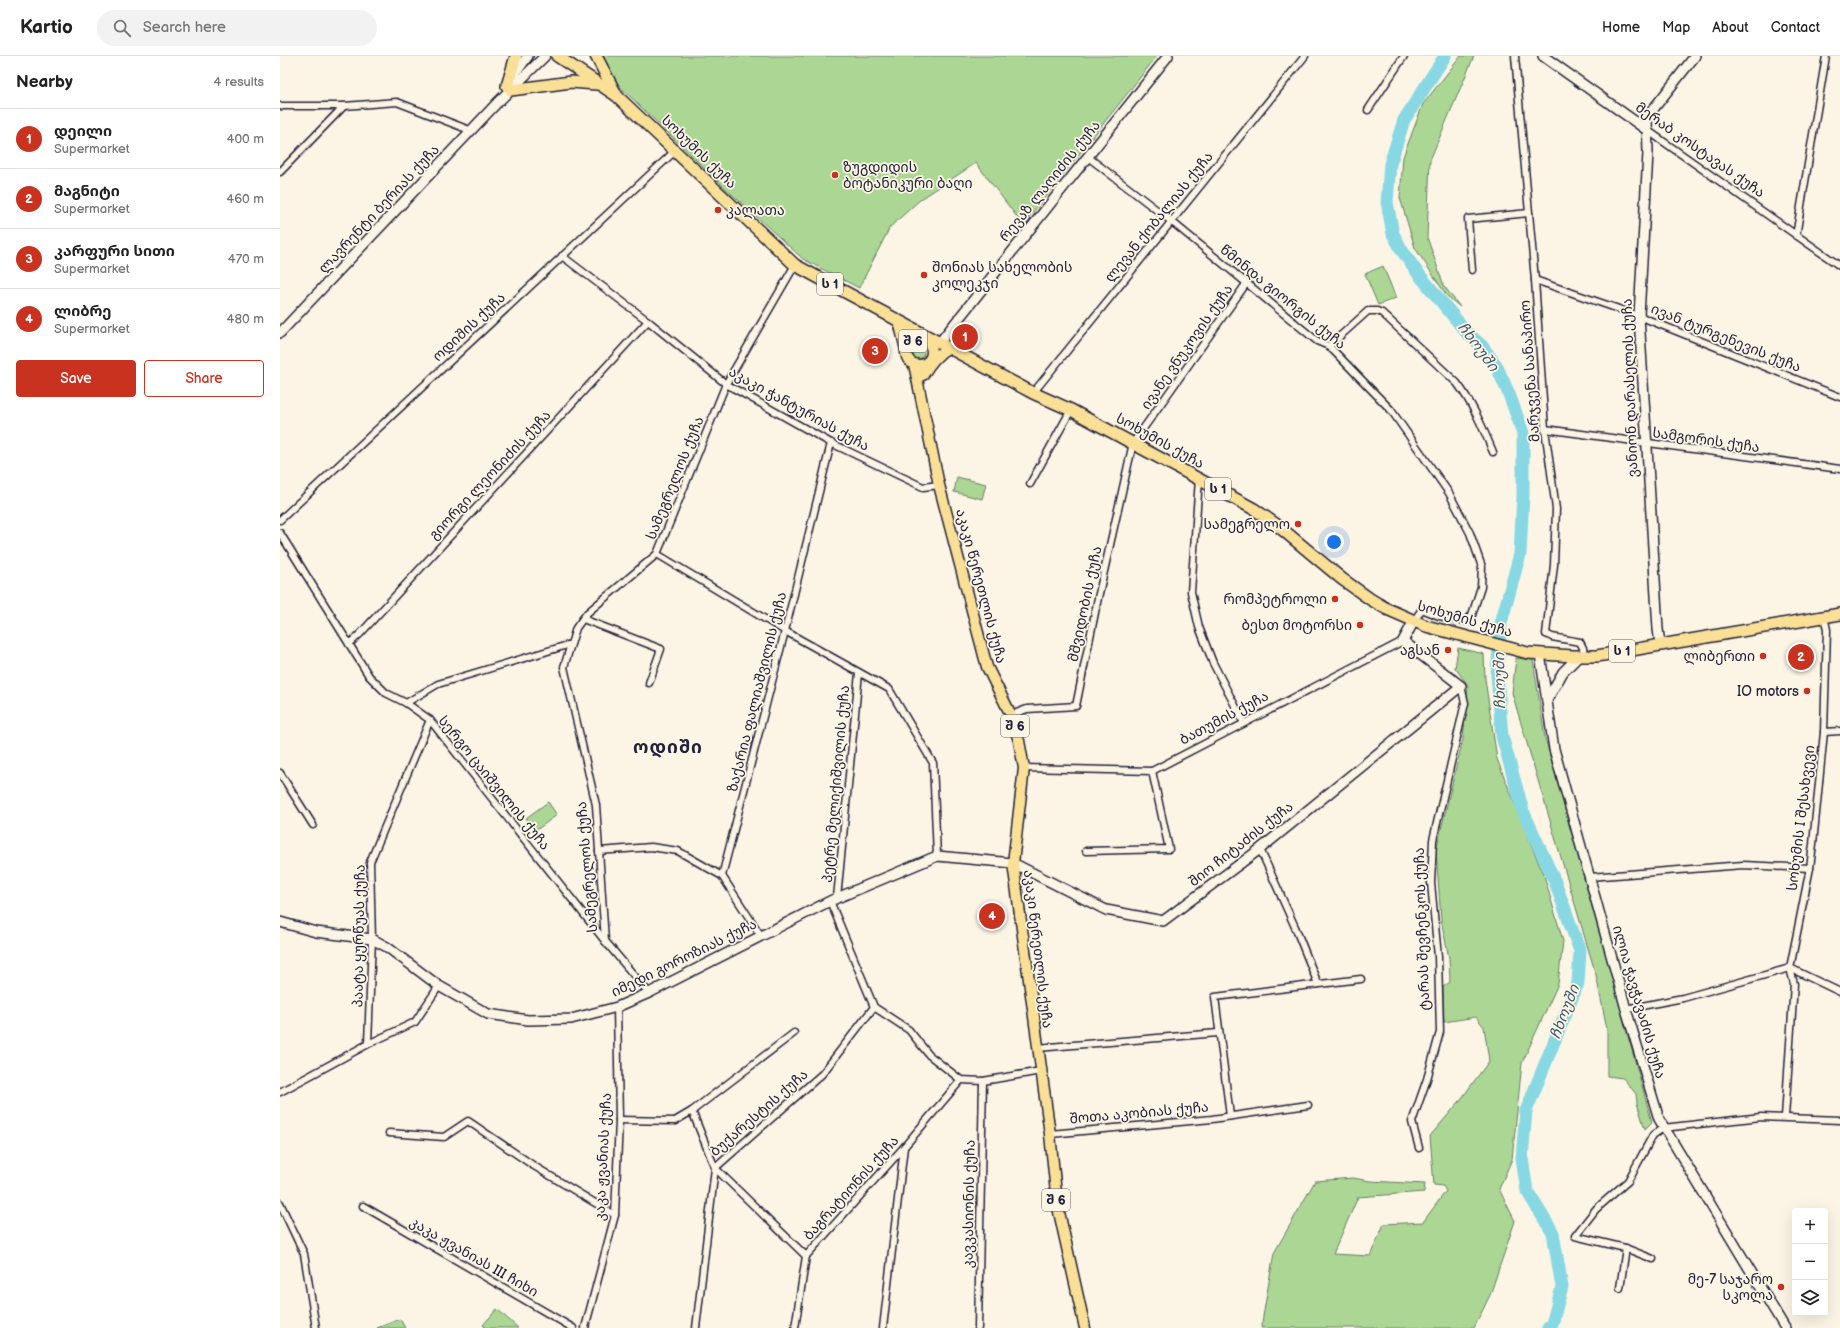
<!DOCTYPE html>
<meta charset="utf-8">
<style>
:root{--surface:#fff;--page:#f2f2f2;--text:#222;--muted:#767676;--line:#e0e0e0;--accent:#c8321e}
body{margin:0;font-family:"Balsamiq Sans","Noto Sans Georgian",sans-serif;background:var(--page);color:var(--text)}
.controls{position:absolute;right:12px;bottom:12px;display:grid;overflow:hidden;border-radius:4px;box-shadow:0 4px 16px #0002}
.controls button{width:36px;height:36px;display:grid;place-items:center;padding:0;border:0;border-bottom:1px solid var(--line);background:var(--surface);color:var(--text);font:20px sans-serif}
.you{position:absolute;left:1054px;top:486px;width:14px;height:14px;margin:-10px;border:3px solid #fff;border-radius:50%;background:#1a73e8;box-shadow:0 0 0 6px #1a73e833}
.badge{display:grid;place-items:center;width:26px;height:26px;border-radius:50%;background:var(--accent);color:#fff;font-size:13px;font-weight:700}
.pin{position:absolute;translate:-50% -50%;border:2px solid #fff;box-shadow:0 1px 4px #0006}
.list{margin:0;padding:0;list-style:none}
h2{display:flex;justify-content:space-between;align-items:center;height:52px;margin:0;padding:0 16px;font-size:17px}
h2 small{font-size:13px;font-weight:400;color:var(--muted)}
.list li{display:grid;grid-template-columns:26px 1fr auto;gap:12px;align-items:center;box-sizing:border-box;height:60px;padding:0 16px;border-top:1px solid var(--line)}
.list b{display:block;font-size:15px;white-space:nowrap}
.list p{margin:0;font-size:13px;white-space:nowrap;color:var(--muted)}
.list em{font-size:13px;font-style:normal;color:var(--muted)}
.actions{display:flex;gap:8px;padding:12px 16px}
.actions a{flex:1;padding:9px 0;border:1px solid var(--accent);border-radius:4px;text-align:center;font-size:14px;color:var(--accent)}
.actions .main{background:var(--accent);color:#fff}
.icon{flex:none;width:22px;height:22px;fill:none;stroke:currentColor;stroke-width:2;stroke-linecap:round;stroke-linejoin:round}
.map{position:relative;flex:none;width:1560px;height:1272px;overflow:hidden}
header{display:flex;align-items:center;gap:24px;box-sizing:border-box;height:56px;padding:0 20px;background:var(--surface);border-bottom:1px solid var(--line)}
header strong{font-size:19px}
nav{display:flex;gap:22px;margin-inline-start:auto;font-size:14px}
.search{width:280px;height:36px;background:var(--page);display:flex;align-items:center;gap:10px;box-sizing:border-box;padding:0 14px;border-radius:22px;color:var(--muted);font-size:15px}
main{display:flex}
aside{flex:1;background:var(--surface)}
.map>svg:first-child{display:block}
.green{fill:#acd694;stroke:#677c68}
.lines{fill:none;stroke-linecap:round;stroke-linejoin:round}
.river{stroke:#88d8e4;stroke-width:13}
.street-casing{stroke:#22223b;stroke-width:9}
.secondary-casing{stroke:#22223b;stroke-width:12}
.primary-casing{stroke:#22223b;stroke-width:13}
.highway-casing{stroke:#22223b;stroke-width:14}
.street{stroke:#fcf5e5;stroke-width:6}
.secondary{stroke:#fcf5e5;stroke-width:9}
.primary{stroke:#fadf96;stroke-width:10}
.highway{stroke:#fadf96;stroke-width:11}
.poi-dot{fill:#c8321e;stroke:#fcf5e5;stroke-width:1.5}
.labels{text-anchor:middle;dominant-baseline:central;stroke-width:3.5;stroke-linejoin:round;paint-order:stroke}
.shield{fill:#fcf5e5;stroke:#63616e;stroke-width:1}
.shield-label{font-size:13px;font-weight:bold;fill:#22223b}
.street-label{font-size:14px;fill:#22223b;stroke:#fcf5e5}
.poi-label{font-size:14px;fill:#22223b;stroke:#fcf5e5;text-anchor:end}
.water-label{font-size:15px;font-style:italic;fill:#41596e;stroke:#fcf5e5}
.district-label{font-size:18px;font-weight:bold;letter-spacing:1px;fill:#22223b;stroke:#fcf5e5}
</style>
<header>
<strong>Kartio</strong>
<div class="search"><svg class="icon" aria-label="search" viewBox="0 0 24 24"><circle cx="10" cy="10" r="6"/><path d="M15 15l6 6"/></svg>Search here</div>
<nav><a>Home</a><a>Map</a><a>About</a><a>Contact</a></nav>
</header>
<main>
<aside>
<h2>Nearby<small>4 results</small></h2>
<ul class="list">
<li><span class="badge">1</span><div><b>დეილი</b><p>Supermarket</p></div><em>400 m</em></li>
<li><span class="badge">2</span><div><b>მაგნიტი</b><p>Supermarket</p></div><em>460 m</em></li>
<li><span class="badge">3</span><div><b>კარფური სითი</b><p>Supermarket</p></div><em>470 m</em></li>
<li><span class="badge">4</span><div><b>ლიბრე</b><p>Supermarket</p></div><em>480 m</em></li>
</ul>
<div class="actions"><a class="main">Save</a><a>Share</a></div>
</aside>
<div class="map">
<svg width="1560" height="1272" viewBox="0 0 1560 1272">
<rect width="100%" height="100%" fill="#fcf5e5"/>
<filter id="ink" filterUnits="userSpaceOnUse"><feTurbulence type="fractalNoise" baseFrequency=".025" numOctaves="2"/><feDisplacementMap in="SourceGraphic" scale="8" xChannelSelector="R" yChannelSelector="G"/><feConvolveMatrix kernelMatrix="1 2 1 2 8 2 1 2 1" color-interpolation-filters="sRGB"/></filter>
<g filter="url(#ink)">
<g class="green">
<path d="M322 0H877L743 169 696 107 641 143 610 171 579 232 523 203 445 132 334 25Z"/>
<path d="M1181 0H1194L1150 104 1147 181 1164 230 1180 251 1167 240 1135 192 1120 142 1123 101 1143 48Z"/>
<path d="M1103 210 1116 242 1098 249 1085 218Z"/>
<circle cx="638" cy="297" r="6"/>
<path d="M677 421 706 428 702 443 674 436Z"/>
<path d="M1178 592 1204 598 1205 623 1217 703 1265 823 1283 885 1278 928 1242 1007 1232 1103 1219 1133 1235 1165 1210 1239 1194 1272H981L994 1197 1035 1125 1073 1122 1090 1125 1145 1128 1144 1136 1078 1141 1053 1198 1090 1200 1104 1168 1143 1166 1166 1135 1163 1130 1154 1129 1150 1080 1179 1046 1209 1005 1204 971 1196 961 1164 966 1163 931 1170 926 1169 902 1161 864 1156 794 1183 683 1188 629 1175 612Z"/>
<path d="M1236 602 1253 604 1265 682 1372 1066 1365 1073 1357 1047 1356 1038 1343 1022 1327 1020V973L1316 919 1232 637Z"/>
<path d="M268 746 277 759 255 775 246 762Z"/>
<path d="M217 1253 238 1272H206L203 1269Z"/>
<path d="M120 1263 125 1272H97Z"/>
</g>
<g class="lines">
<path class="river" d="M1165 0 1124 64 1110 108 1107 146 1113 178 1123 196 1137 216 1188 278 1202 290 1216 309 1229 338 1243 377V439L1240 498 1221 567 1217 618 1222 680 1243 755 1275 826 1300 895 1298 927 1246 1055 1242 1102 1247 1135 1273 1177 1282 1231 1272 1268 1268 1272"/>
<defs>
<g id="street">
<path d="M1235 0 1255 224 1265 373 1276 453 1274 509 1266 578 1272 581 1300 586 1303 592 1304 600"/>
<path d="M0 50H64L117 46 192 75"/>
<path d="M1088 54 1124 0"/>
<path d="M1367 74 1560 210"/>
<path d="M808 101 891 165 1037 285 1049 290 1111 354 1169 437 1190 477 1202 511 1201 531 1192 559 1186 565 1159 560 1142 553 1134 565"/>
<path d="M0 116 64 50"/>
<path d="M1516 180 1546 0"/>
<path d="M282 200 368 265 446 328 551 387 643 431 659 429"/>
<path d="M1192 214 1188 163 1249 157"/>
<path d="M1255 224 1359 260 1560 341"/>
<path d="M1049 290 1088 255H1097L1102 257 1177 327C1193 348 1203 372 1213 396"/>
<path d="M753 337 1025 0"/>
<path d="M1265 373 1560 413"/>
<path d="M919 423 911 536 919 571 933 607 964 667"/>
<path d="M750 428 791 354"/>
<path d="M0 464 395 95"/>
<path d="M0 477 89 620 106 637 126 647 150 664 325 885 369 937"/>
<path d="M377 498 505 575 609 633 653 707 657 800"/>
<path d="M303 563 381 593 369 627"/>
<path d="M69 588 80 578 368 265"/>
<path d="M126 647 158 628 291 588"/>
<path d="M731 659 747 653 796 650 818 542 853 387 966 228"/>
<path d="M1544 676 1560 675"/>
<path d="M744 712 872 715 1123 585"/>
<path d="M0 717 33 769"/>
<path d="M980 793 1015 871 1038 928"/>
<path d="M319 795 371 791 398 795 442 820"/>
<path d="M806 795 889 793 872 715"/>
<path d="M1310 821 1463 809 1530 812"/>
<path d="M557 842 579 617"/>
<path d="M550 845 594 951 629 974 649 999 681 1024 703 1025 761 1015"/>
<path d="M481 880 442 820 505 575 551 387"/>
<path d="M325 885 316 749 284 611 296 572 307 557 377 498 446 328 515 209"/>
<path d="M1346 953 1403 942 1510 912 1560 936"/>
<path d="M88 988 135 966 159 930"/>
<path d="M757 992 938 977"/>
<path d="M0 1036 88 988 92 883 90 806 150 664"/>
<path d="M412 1055 435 1112 526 1200"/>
<path d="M950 1060 935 941 1081 923"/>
<path d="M1505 1061 1514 928 1510 912 1530 812 1533 788 1544 676 1547 574 1544 560"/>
<path d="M339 1064 395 1065 412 1055 514 977"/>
<path d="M109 1077 164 1081 188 1065 254 1110 335 1159"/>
<path d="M770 1078 932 1063 1028 1049"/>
<path d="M1139 1092 1132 1066 1147 1023 1160 976 1158 901 1151 827 1153 784 1185 647 1181 630"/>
<path d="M0 1147 24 1198 36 1272"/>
<path d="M83 1150 293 1272"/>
<path d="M1373 1203 1345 1192 1295 1180 1316 1153 1348 1125 1373 1079 1383 1072 1481 1061 1560 1064"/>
<path d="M1340 1232 1346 1192"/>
<path d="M305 1272 335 1159 339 1064 337 951"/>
<path d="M416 1272 435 1112 542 1018 594 951"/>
<path d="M515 1272 526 1200 624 1091 681 1024"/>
<path d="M603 1272 624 1091"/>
<path d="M698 1272 703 1025"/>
</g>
<g id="secondary">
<path d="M1263 0 1367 74"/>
<path d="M231 23 248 0"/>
<path d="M0 277 217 47 265 0"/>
<path d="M660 286 888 0"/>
<path d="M1380 588 1378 573 1359 260 1368 97 1367 61 1415 0"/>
<path d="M1260 598 1274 693 1346 953 1379 1063 1505 1272"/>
<path d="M1267 644 1283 616 1299 600"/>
<path d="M0 866 36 876 92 883 107 891 159 930 208 958 248 964 291 963 337 951 369 937 550 845 657 800 733 807 826 854 883 865 980 793 1181 630 1123 585 1134 565"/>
</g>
<g id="primary">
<path d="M619 265 626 294"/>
<circle cx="639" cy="296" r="13"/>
<path d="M634 308 659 429 707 611 731 659 739 685 744 712 733 807 770 1078 777 1147 805 1272"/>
<path d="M643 319C650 307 657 298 669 291"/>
</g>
<g id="highway">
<path d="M277 0 337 40 515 209 753 337 791 354 974 453 997 469 1062 523 1090 543 1107 553 1146 570 1248 597 1293 600H1317L1560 558"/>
<path d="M316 0 337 40"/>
<path d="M227 30 236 0"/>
<path d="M231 34 291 26 316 28"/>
</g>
</defs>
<use href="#street" class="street-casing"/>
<use href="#secondary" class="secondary-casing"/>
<use href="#primary" class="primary-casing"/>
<use href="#highway" class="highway-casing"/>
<use href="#street" class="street"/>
<use href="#secondary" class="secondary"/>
<use href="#primary" class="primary"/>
<use href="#highway" class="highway"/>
</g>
</g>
<g class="poi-dot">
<circle cx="555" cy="119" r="4"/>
<circle cx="438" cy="154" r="4"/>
<circle cx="644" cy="219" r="4"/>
<circle cx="1018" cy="468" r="4"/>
<circle cx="1055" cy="543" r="4"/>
<circle cx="1080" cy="569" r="4"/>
<circle cx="1168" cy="594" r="4"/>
<circle cx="1483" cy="600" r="4"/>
<circle cx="1527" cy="635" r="4"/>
<circle cx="1501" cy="1231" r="4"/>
</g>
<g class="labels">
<g class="shield">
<rect x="537" y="217" width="26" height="22" rx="3"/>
<rect x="619" y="274" width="28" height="22" rx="3"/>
<rect x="925" y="422" width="26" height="22" rx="3"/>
<rect x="1329" y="584" width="26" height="22" rx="3"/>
<rect x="721" y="659" width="28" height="22" rx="3"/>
<rect x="762" y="1133" width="28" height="22" rx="3"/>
</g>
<g class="shield-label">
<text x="550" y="228">ს 1</text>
<text x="633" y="285">შ 6</text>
<text x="938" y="433">ს 1</text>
<text x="1342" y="595">ს 1</text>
<text x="735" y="670">შ 6</text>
<text x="776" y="1144">შ 6</text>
</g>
<g class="street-label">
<text transform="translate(1420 94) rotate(35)">მერაბ კოსტავას ქუჩა</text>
<text transform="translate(419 96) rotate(44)">სოხუმის ქუჩა</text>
<text transform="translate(770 125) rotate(-51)">რევაზ ლაღიძის ქუჩა</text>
<text transform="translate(99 153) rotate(-47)">ლავრენტი ბერიას ქუჩა</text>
<text transform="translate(879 161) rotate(-51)">ლევან ქობალიას ქუჩა</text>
<text transform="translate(1003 241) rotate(39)">წმინდა გიორგის ქუჩა</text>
<text transform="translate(189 271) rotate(-43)">ოდიშის ქუჩა</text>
<text transform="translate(1446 282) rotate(22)">ივან ტურგენევის ქუჩა</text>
<text transform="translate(907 291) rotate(-55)">ივანე ვნუკოვის ქუჩა</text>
<text transform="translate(1250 315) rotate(-94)">მარჯვენა სანაპირო</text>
<text transform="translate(1350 332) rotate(-92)">ვანიონ დარასელის ქუჩა</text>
<text transform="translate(519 353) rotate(29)">აკაკი ჭანტურიას ქუჩა</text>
<text transform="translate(1426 384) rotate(8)">სამგორის ქუჩა</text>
<text transform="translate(880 385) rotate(29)">სოხუმის ქუჩა</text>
<text transform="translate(210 419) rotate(-47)">გიორგი ლეონიძის ქუჩა</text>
<text transform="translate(395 422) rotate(-68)">სამეგრელოს ქუჩა</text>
<text transform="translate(701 530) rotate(75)">აკაკი წერეთლის ქუჩა</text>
<text transform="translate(805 548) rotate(-78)">მშვიდობის ქუჩა</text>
<text transform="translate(1185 563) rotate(16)">სოხუმის ქუჩა</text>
<text transform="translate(477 636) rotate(-76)">ზაქარია ფალიაშვილის ქუჩა</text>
<text transform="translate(944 662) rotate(-28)">ბათუმის ქუჩა</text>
<text transform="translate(214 727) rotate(51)">სერგო ცაიშვილის ქუჩა</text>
<text transform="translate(556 728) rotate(-85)">პეტრე მელიქიშვილის ქუჩა</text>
<text transform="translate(1521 762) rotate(-83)">სოხუმის I შესახვევი</text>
<text transform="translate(961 788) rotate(-38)">შიო ჩიტაძის ქუჩა</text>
<text transform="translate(307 811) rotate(-95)">სამეგრელოს ქუჩა</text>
<text transform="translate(1142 873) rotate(-92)">ტარას შევჩენკოს ქუჩა</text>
<text transform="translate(79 880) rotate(-89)">პაატა ყურწუას ქუჩა</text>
<text transform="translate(758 893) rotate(83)">აკაკი წერეთლის ქუჩა</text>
<text transform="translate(404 902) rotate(-26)">იმედი გოროზიას ქუჩა</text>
<text transform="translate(1359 946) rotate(74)">ილია ჭავჭავაძის ქუჩა</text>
<text transform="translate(479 1057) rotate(-41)">ბუქარესტის ქუჩა</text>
<text transform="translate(859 1057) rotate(-5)">შოთა აკობიას ქუჩა</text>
<text transform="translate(323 1101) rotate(-87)">კაკა ჟვანიას ქუჩა</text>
<text transform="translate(571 1132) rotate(-48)">ბაგრატიონის ქუჩა</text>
<text transform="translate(689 1148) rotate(-89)">კავკასიონის ქუჩა</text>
<text transform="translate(194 1201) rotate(30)">კაკა ჟვანიას III ჩიხი</text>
</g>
<g class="poi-label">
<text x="563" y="111" text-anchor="start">ზუგდიდის<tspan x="563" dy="16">ბოტანიკური ბაღი</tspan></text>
<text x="446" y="154" text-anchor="start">კალათა</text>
<text x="652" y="211" text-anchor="start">შონიას სახელობის<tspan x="652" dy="16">კოლეკჯი</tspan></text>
<text x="1010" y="468">სამეგრელო</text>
<text x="1047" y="543">რომპეტროლი</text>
<text x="1072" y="569">ბესთ მოტორსი</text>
<text x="1160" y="594">აგსან</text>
<text x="1475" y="600">ლიბერთი</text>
<text x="1519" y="635">IO motors</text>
<text x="1493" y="1223">მე-7 საჯარო<tspan x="1493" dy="16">სკოლა</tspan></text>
</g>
<g class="water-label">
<text transform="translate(1198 291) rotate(53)">ჩხოუში</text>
<text transform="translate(1220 625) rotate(-91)">ჩხოუში</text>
<text transform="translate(1285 956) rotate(-69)">ჩხოუში</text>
</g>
<g class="district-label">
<text x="388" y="691">ოდიში</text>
</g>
</g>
</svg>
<div class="controls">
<button>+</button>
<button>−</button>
<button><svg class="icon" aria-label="layers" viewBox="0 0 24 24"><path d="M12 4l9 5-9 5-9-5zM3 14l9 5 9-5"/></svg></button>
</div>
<div class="you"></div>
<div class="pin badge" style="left:685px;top:281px">1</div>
<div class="pin badge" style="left:1521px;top:601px">2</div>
<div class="pin badge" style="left:595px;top:295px">3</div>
<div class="pin badge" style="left:712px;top:860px">4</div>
</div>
</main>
